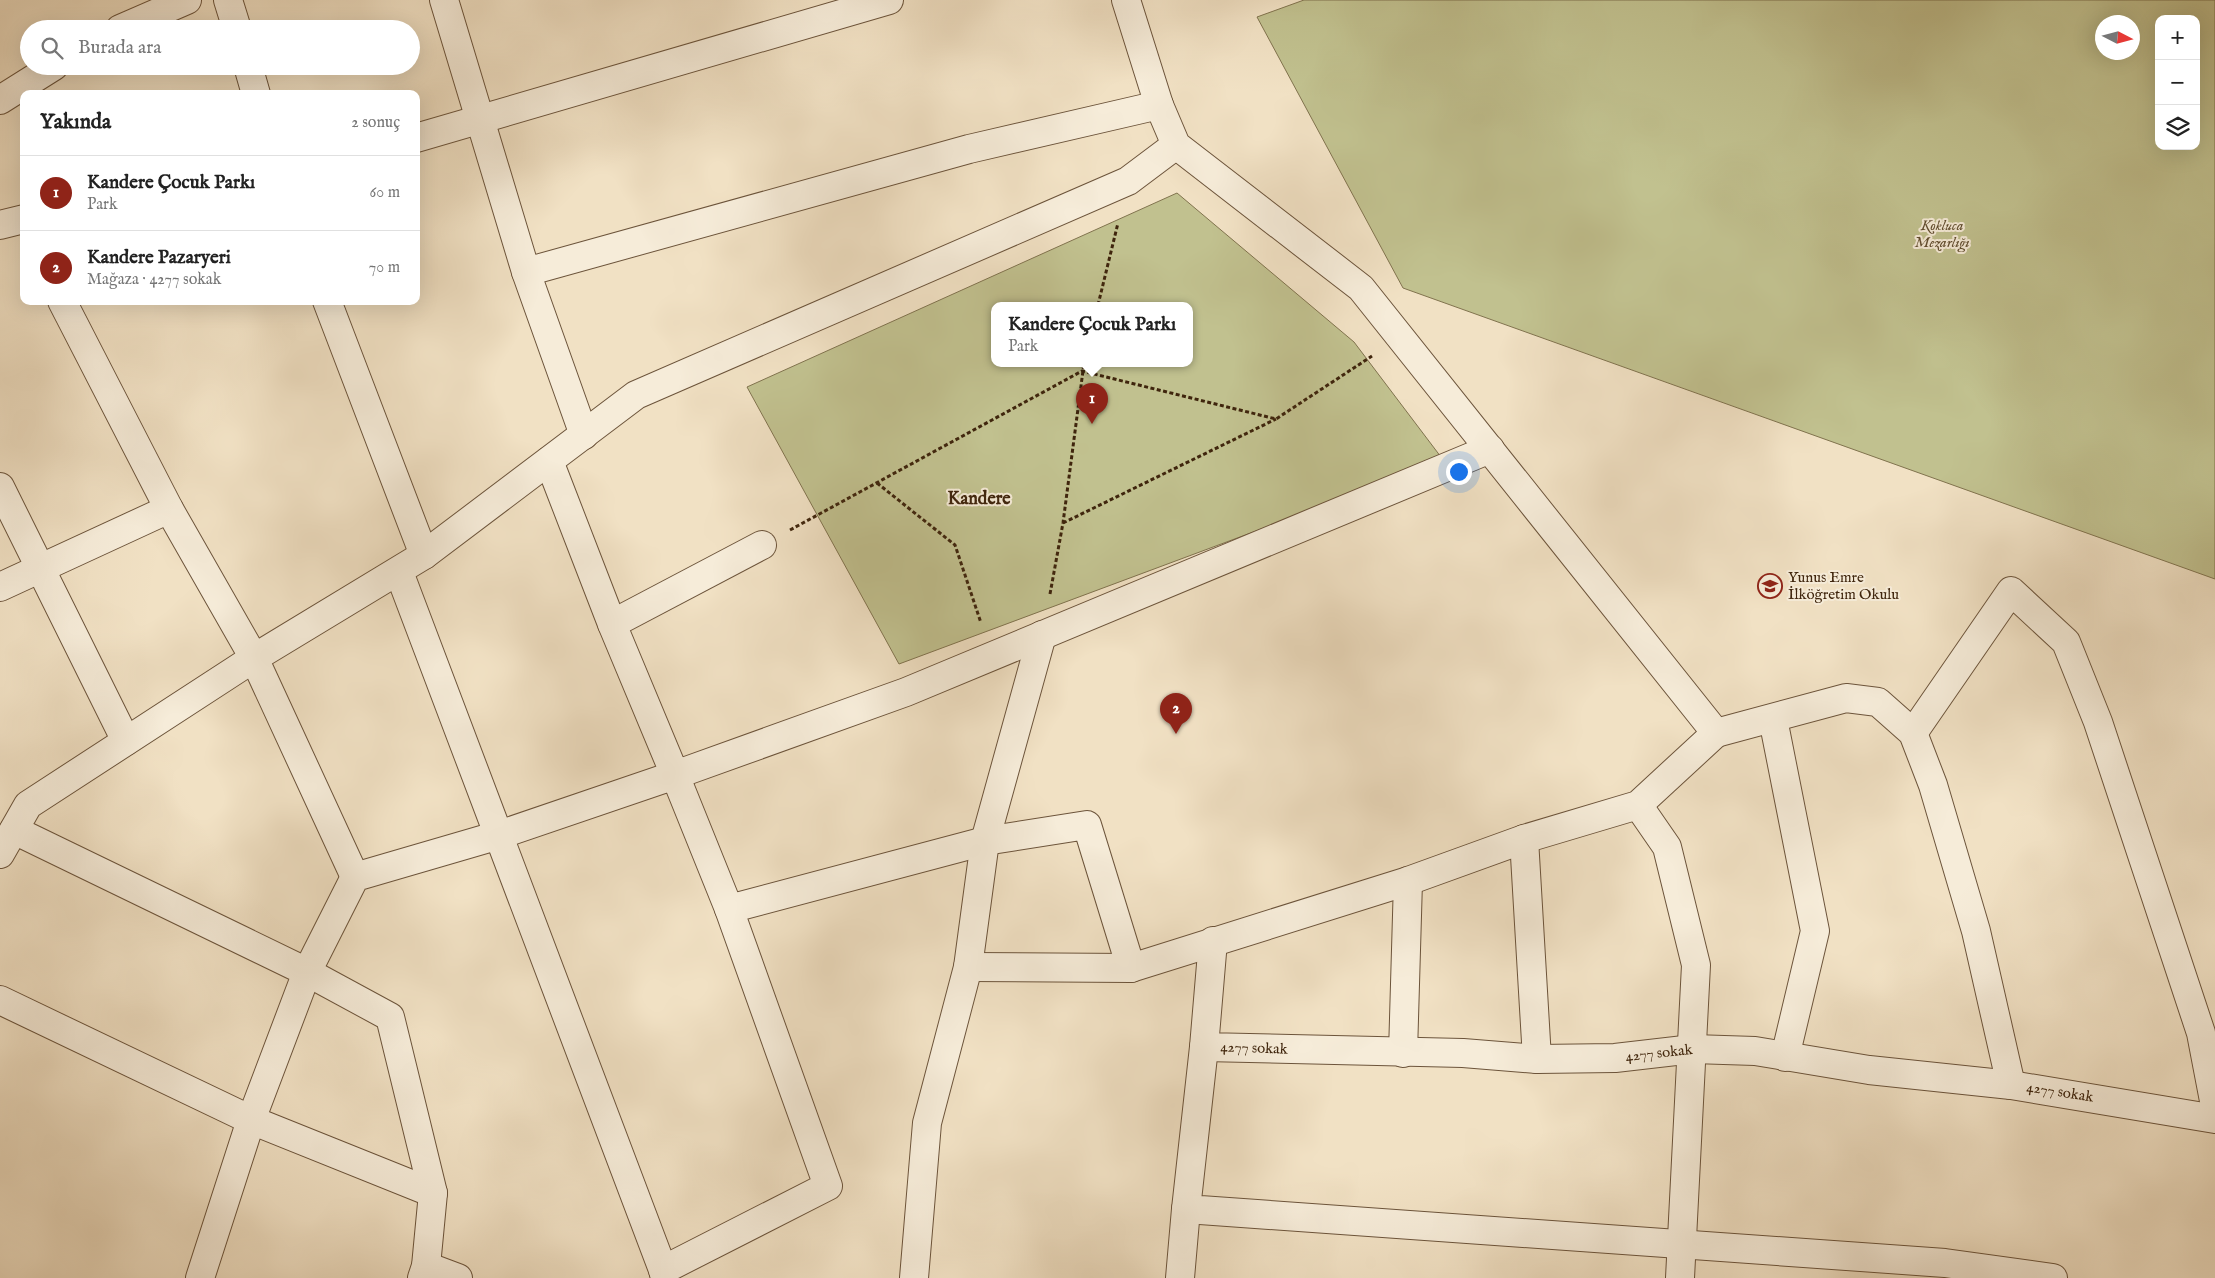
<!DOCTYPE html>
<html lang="tr">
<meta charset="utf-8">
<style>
:root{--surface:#fff;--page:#f2f2f2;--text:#222;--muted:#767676;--line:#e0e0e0;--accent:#8f2418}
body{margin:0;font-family:"IM FELL English",serif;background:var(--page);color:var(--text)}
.controls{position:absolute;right:15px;top:15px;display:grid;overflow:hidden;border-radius:10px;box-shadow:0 5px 20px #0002}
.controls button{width:45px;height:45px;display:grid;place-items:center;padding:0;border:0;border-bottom:1px solid var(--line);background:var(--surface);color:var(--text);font:25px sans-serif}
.compass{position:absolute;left:2095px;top:15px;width:45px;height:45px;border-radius:50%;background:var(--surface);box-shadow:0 5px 20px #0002;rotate:96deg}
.you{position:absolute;left:1458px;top:471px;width:18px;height:18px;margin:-12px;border:4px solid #fff;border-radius:50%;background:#1a73e8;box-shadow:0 0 0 8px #1a73e833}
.badge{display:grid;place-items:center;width:32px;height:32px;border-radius:50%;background:var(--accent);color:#fff;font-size:16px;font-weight:700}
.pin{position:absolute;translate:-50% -41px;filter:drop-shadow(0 1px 2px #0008)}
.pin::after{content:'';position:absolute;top:26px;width:18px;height:15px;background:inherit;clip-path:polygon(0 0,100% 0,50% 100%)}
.popup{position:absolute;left:991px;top:302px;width:202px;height:65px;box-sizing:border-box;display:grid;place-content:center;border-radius:10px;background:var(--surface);filter:drop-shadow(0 1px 4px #0005);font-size:16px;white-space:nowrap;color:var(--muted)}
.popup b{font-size:19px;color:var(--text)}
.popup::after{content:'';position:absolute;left:50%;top:100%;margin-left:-10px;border:10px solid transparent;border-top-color:var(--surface)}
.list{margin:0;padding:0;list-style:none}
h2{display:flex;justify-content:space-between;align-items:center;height:65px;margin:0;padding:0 20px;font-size:21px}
h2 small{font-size:16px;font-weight:400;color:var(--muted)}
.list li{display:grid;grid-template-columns:32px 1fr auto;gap:15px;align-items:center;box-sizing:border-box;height:75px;padding:0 20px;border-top:1px solid var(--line)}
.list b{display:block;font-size:19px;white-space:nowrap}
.list p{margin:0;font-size:16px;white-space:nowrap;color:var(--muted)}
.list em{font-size:16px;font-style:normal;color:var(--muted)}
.icon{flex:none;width:28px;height:28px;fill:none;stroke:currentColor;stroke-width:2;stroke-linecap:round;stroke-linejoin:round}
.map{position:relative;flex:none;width:2215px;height:1278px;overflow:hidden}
.search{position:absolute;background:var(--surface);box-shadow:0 5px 20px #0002;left:20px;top:20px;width:400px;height:55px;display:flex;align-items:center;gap:12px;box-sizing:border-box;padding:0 18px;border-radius:28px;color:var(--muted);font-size:19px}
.panel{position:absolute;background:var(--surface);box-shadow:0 5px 20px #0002;left:20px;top:90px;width:400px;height:215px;border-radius:10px}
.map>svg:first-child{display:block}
.green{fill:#c1c18f;stroke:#80734e;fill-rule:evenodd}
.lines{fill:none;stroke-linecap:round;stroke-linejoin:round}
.minor-casing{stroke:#6c543b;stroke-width:30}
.path{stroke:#3f250d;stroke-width:3;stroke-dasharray:4 2.5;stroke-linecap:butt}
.minor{stroke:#f6ecd9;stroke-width:28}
.labels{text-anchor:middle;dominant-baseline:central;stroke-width:4;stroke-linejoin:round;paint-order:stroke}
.park-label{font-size:15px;font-style:italic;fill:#604c2e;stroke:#f6ecd9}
.poi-label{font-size:15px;fill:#3f250d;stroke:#f6ecd9;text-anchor:start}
.street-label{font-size:15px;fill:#3f250d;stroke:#f6ecd9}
.quarter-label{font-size:18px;font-weight:bold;fill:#3f250d;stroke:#f6ecd9}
</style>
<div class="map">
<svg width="2215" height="1278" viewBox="0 0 2215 1278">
<rect width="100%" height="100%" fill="#f1e1c4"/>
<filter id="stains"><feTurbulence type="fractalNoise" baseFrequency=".004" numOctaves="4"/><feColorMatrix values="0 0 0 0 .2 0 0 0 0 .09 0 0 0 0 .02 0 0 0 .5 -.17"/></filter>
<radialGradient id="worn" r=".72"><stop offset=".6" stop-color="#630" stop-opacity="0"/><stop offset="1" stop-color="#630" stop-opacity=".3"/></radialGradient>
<g class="green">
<path d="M1304 0H2215V579L1403 288 1257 17ZM2159 19H2196V146H2159ZM2102 22H2132V52H2102Z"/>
<path d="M1177 193 1354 342 1444 461 899 664 747 387ZM994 305H1190V363H994Z"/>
</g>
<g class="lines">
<defs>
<g id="minor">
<path d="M228 0 237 29"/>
<path d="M444 0 526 272 969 149 1159 105"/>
<path d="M120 29 187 0"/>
<path d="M248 66 256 94"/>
<path d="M0 100 54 66"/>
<path d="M416 138 889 0"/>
<path d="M0 225 24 219"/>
<path d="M526 272 584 435"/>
<path d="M62 301 169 509 254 658 355 877"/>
<path d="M327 301 424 555"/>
<path d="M549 461 612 624 675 775 906 692 1490 449"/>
<path d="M0 487 126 741"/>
<path d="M399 572 663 1270"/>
<path d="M0 587 169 509"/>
<path d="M612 624 762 545"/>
<path d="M1773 719 1815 931 1785 1057"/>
<path d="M1716 733 1846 698 1878 702 1913 733 1933 785 1976 931 2011 1085"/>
<path d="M1913 733 2011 591 2066 642 2098 722 2201 1033 2215 1106"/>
<path d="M1638 805 1667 847 1696 965 1680 1278"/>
<path d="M14 830 307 972 251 1120 200 1278"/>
<path d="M1524 839 1537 1059"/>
<path d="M0 854 28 805 254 658 424 555 636 395 1128 181 1176 145"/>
<path d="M1213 941 1204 1047 1463 1053 1537 1059 1615 1058 1693 1049 1755 1051 1869 1070 2011 1085 2215 1119"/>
<path d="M968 967 1131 968"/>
<path d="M0 1000 251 1120 433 1193"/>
<path d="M1204 1047 1186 1209 1945 1263 2053 1278"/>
<path d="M1403 1053 1408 881"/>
<path d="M426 1266 458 1278"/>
<path d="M422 1278 426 1266 433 1193 390 1017 307 972 355 877 499 835 675 775 729 909 985 841 1087 825 1131 968 1408 881 1524 839 1638 805 1716 733 1361 288 1176 145 1159 105 1126 0"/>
<path d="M665 1278 663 1270 828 1186 729 909"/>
<path d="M914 1278 927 1123 968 967 985 841 1042 635"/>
<path d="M1180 1278 1186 1209"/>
</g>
</defs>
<use href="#minor" class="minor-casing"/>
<g class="path">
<path d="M1098 305 1118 223"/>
<path d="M877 483 955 545 981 623"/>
<path d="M1063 523 1276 419"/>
<path d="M790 530 1082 371 1276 419 1372 356"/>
<path d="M1050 594 1063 523 1084 363"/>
</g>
<use href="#minor" class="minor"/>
</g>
<defs>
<symbol id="school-ring" viewBox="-11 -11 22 22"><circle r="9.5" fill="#f6ecd9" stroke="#8f2418" stroke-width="1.5"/><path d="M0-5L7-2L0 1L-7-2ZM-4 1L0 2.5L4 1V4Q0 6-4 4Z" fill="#8f2418"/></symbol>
</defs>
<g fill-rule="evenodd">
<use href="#school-ring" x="1756" y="572" width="28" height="28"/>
</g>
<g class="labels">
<g class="park-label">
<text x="1942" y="225">Kokluca<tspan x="1942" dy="17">Mezarlığı</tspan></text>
</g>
<g class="poi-label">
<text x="1788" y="577">Yunus Emre<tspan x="1788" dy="17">İlköğretim Okulu</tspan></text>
</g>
<g class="street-label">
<text transform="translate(1254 1048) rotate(2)">4277 sokak</text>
<text transform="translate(1659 1053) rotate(-6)">4277 sokak</text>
<text transform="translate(2060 1092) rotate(9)">4277 sokak</text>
</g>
<g class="quarter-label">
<text x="979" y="499">Kandere</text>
</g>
</g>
<rect width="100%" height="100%" filter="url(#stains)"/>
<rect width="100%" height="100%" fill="url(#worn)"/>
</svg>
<div class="controls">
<button>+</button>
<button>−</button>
<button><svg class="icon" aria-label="layers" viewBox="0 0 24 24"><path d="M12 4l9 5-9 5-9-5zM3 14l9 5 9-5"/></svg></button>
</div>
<svg class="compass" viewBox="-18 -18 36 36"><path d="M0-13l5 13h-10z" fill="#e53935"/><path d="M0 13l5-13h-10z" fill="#767676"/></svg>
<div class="you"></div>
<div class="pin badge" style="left:1092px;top:424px">1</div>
<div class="popup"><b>Kandere Çocuk Parkı</b>Park</div>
<div class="pin badge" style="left:1176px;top:734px">2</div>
<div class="search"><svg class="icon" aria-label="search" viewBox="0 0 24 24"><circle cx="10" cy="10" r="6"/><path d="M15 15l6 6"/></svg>Burada ara</div>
<section class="panel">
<h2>Yakında<small>2 sonuç</small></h2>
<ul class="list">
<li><span class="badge">1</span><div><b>Kandere Çocuk Parkı</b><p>Park</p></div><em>60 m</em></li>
<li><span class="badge">2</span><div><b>Kandere Pazaryeri</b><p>Mağaza · 4277 sokak</p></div><em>70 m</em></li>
</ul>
</section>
</div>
